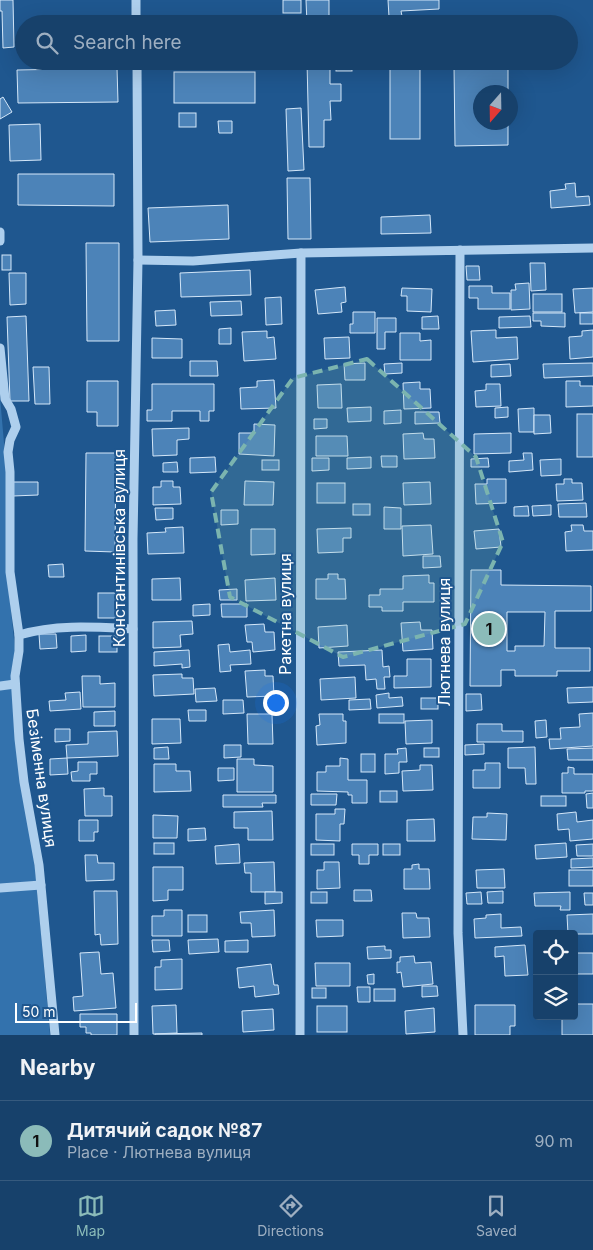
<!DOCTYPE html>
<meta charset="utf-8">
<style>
:root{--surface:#17416b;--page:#204871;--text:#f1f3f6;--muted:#9eafc1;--line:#365a7e;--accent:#8bbbb9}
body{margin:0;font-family:Inter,sans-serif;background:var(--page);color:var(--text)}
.controls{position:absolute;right:15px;bottom:15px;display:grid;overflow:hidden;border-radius:5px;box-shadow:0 5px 20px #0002}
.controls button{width:45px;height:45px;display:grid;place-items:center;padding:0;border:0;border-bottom:1px solid var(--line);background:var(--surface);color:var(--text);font:25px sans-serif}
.compass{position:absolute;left:473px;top:85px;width:45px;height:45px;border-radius:50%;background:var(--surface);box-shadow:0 5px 20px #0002;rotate:200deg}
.scale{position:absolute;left:15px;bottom:12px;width:122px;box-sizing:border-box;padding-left:5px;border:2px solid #fff;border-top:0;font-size:14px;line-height:18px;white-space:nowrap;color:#fff;-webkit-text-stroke:4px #1f578f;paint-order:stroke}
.you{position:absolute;left:275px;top:702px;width:18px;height:18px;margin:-12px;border:4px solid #fff;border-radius:50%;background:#1a73e8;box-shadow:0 0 0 8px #1a73e833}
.badge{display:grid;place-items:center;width:32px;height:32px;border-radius:50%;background:var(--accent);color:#111;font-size:16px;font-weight:700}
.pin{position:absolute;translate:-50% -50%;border:2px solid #fff;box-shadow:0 1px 5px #0006}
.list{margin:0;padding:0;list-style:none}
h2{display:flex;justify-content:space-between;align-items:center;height:65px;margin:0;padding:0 20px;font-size:21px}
h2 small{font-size:16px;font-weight:400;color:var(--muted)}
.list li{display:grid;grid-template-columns:32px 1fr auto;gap:15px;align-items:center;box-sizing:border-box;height:80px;padding:0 20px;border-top:1px solid var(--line)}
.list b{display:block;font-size:19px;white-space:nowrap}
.list p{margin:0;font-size:16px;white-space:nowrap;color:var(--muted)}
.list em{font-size:16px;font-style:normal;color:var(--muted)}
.icon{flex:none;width:28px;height:28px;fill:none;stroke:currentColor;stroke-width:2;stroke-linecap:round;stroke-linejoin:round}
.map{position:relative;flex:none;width:593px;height:1035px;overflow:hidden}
.search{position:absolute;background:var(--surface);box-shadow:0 5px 20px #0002;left:15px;right:15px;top:15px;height:55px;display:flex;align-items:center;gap:12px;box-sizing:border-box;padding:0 18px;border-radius:28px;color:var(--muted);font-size:19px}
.sheet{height:145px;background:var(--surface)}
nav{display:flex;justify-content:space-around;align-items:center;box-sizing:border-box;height:70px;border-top:1px solid var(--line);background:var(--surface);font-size:14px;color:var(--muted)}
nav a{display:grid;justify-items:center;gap:2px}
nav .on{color:var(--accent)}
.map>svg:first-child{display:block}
.green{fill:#3372ad}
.building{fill:#4c83b8;stroke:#d4e7f9;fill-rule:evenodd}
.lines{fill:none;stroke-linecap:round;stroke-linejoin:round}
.minor{stroke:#aecfed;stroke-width:9}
.marked{fill:#7bb4af;fill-opacity:0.2;stroke:#7bb4af;stroke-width:4;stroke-dasharray:10 6;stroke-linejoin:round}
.labels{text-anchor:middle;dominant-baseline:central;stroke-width:4;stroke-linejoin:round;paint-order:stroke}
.street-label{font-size:16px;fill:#fff;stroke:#1f578f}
</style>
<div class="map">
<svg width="593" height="1035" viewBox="0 0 593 1035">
<rect width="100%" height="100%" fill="#1f578f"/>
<path class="green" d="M0 397 6 466 7 573 15 649 11 675 16 739 35 866 50 1035H0Z"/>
<g class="building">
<path d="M0 0H13L14 47 3 48 2 11H0Z"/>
<rect x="283" y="0" width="18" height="13"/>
<path d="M306 0H329V24H307Z"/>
<path d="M388 0H439V9L401 11 402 16 389 17Z"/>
<path d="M307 61H330V84H341V101H330L331 120H324V147H309Z"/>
<rect x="336" y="61" width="16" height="10"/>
<rect x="390" y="61" width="30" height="78"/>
<path d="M454 66H508V92H480V122H508V145L455 146Z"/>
<path d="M117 68 118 102 18 103 17 70Z"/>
<rect x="174" y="72" width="81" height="31"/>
<path d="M3 97 12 112 0 119V99Z"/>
<path d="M301 108 304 170 288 171 286 109Z"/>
<rect x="179" y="113" width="17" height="14"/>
<path d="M218 121H232V133H219Z"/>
<path d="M40 124 41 160 10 161 9 125Z"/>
<path d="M18 174H114V206L18 205Z"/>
<path d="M287 178H310L311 239H288Z"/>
<path d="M575 183 576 197 589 196 590 205 551 208 550 191 566 189 565 184Z"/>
<path d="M228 205 229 239 150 242 148 208Z"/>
<path d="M430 215 431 233 381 234V217Z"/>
<path d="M86 243H119V341H87Z"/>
<rect x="2" y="255" width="9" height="15"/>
<path d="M530 263H545L546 290 531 291Z"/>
<path d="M466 266H479L480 280H467Z"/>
<path d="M250 270 251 295 181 297 180 273Z"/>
<path d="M9 273H26V304L10 305Z"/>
<path d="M529 283 530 309 511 310V290H516L515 284Z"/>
<path d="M469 286H492V293H510V309H478V298H469Z"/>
<path d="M345 287 346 302 341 303 342 312 318 314 315 290Z"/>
<path d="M402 288 432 289 431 312 407 311V296H401Z"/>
<path d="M593 288V312L575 313 573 289Z"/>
<rect x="533" y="294" width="29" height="18"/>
<path d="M281 297 282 324 266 325 265 298Z"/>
<path d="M241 301 242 315 211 316 210 302Z"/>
<path d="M175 310 176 325 156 326 155 311Z"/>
<path d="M353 312H375V333H350V324H353Z"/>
<path d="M533 313H565V327L541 326V321H533Z"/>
<rect x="580" y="313" width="13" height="11"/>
<path d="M26 316 29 401H10L7 317Z"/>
<path d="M438 316 439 329H422V317Z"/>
<path d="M530 316 531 327 499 328V317Z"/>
<path d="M377 318H396V332H385V349H377Z"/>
<path d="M231 328V344H219V329Z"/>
<path d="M496 330V338L517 337 518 359 473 362 471 331Z"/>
<path d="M593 330V357L570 359 569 337 582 336V331Z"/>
<path d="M267 331V338L274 337 276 359 244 361 242 332Z"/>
<path d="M400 333H420V341L431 340V360H400Z"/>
<path d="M349 337 350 358 325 359 324 338Z"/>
<path d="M152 338 182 339V358H152Z"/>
<path d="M190 361H217L218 376H190Z"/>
<path d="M365 363V380H345L344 364Z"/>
<path d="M402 363V373L385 374 384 364Z"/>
<path d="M593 363V376L544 378 543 364Z"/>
<path d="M510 364 511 376 491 377V365Z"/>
<path d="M33 367H49L50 404H35Z"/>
<path d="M274 380 276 408 241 409 240 388 257 387V381Z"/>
<path d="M87 381H118V426H97V412H87Z"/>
<path d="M566 381H580V386H593V406L566 407Z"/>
<path d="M420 382V389H430L431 408 404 409 403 383Z"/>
<path d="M152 384H214V411H209V421H200V411H172V421H147V410H152Z"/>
<path d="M341 384 342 408H318L317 385Z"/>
<path d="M486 384H500L501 406 476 407 475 391 486 390Z"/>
<path d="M371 407V421L348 422 347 408Z"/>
<path d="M508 407V417L495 418V408Z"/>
<path d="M534 408V432H519L518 409Z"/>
<path d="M401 410V423L384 424V411Z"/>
<path d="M415 412H439L440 423 415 424Z"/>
<rect x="577" y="414" width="16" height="43"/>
<path d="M534 415H550L551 433 534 434Z"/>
<path d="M314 419H327V428L314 429Z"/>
<path d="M254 424 275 425 274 456 239 454V433H254Z"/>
<path d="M189 428V439L177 440V455L153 456 152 429Z"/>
<path d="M423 433 424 439H434L435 458 404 459 403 434Z"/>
<path d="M511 433V453L474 454V434Z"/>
<path d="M316 436H347L348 456H316Z"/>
<path d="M86 453H116L115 552 85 551Z"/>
<path d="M523 453H532L533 470 509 472V461L524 460Z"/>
<path d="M381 456H397V467H382Z"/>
<path d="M215 457 216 472 190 473V458Z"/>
<path d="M371 457V468L347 469V458Z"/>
<path d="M312 458H329V470L312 471Z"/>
<path d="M488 458 489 467H471V459Z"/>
<path d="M561 459V475L541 476 540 460Z"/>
<rect x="262" y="460" width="17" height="10"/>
<path d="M177 462 178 472H163V463Z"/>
<path d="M487 479H506V503L476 504 475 484H487Z"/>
<path d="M564 479H572V483H582L583 500 557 501 556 484H564Z"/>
<path d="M161 481H173V487H180L181 504 153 505V487H161Z"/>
<path d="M245 481 274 482 273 505H244Z"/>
<path d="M13 482H38V495L13 496Z"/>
<path d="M430 482 431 504 404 505 403 483Z"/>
<rect x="317" y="483" width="28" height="20"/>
<path d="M586 503 587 517H559L558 504Z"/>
<rect x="353" y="504" width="17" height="11"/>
<path d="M551 505V515L533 516 532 506Z"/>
<path d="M528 506 529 516H514V507Z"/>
<path d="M384 507 401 508V529H384Z"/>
<path d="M155 508H173V519L156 520Z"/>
<path d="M221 510H238V524L221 525Z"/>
<path d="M431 525 433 554 403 556 402 526Z"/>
<path d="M571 525H583L584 531H593V550L566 551 565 532 572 531Z"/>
<path d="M183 527 184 553 148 554 147 533 166 532 165 528Z"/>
<path d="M351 528V538H343V552L318 553 317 529Z"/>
<path d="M251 529H275V554L251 555Z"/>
<path d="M499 529 501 547 476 549 474 531Z"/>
<path d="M423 556H440L441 567 423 568Z"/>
<path d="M63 564 64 577H49L48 565Z"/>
<path d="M471 570H501V585L591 586V611H555V648H590V671H557V676H515V670H501V686H470ZM507 612H545L544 646H515V651H507Z"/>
<path d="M328 574H338V579H345L346 599H316V579H328Z"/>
<path d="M429 575V583H434V602H403V611H382V607H369V595H380V589H403V576Z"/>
<path d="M180 578 181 600H152V579Z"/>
<path d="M275 578 276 600 246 601 245 580Z"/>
<path d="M237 589V600H220L219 590Z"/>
<rect x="98" y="593" width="19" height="25"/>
<path d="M210 604V615L193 616V605Z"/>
<path d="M221 604H247V617H222Z"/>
<path d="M192 621 193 634 180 635 181 647 153 648V622Z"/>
<path d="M420 622 421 630H432L433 649 403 651 401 623Z"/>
<path d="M264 624 265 632H274L275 650 253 652 252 642H247L245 625Z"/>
<path d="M347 625 348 646 319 648 318 627Z"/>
<path d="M39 634H56L57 648 40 649Z"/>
<path d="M86 635V651L71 652V636Z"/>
<rect x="99" y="636" width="18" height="16"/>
<path d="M229 644 230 652 250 650 251 664 230 665 231 671 220 672 218 645Z"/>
<path d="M189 650 190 667 182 668V664L154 666V652Z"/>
<path d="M382 650 383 667 389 666 390 677H384L385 689H377L376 679 366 680 365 665 339 666 338 652Z"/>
<path d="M407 659H431V687L394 688V676H407Z"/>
<path d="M265 670V676H273L274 696 247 697 245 671Z"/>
<path d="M182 674V678H193L194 694 154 696 153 675Z"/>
<path d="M82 676H100V684L115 683V707H83Z"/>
<path d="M355 677 356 698 321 700 320 679Z"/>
<path d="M593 687V702L568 703 567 688Z"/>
<path d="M215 688 217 701 196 702 195 689Z"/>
<path d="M80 692 81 709 50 711 49 701 66 700 65 693Z"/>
<path d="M389 693V698L402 697 403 706 377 708 376 695Z"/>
<path d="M466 694H481L482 710 466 711Z"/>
<rect x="421" y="698" width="17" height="11"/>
<path d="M370 699 371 709 349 710V700Z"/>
<path d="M223 700H243L244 713 223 714Z"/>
<path d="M282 700 283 709 270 710 269 701Z"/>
<path d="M188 710H206V721H189Z"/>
<path d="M115 711V726H94V712Z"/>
<path d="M593 713V746L550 749 549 739H561L560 728 580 727 579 714Z"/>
<path d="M247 714H272L273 744H248Z"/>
<path d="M319 714H343V721H346V743L317 745 316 726 320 725Z"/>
<rect x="379" y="714" width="25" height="9"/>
<path d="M152 719H180L181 743 152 744Z"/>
<path d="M432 720V743L406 744 405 721Z"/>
<path d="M546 720 547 737 536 738 535 721Z"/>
<path d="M477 724H502V731H523V742H477Z"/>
<path d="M55 729H70V741L55 742Z"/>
<path d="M117 731 118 756 67 758 66 745 88 744V732Z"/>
<path d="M484 744V754L465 755V745Z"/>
<path d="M224 745H241V757L224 758Z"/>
<path d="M168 747 169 759H154V748Z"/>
<path d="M535 747 536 784H526L525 768H508V748Z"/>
<path d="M406 748 407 762H399V773L385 774V754H398L397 749Z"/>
<rect x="424" y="748" width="15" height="9"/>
<path d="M593 748V760H568L567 749Z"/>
<rect x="361" y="754" width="14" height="18"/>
<path d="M67 758 68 774 50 775V759Z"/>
<path d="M340 758 348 759V780H367V803H352V795H348V792L317 791V772H326V766H340Z"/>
<path d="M237 759H254V765L273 766V792H237Z"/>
<path d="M78 762H97V774H90V781H72L71 772 78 771Z"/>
<path d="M485 763H500V788H473V770H485Z"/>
<path d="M154 764H176V771H190L191 791 154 792Z"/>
<path d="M420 765H432L433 790 403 791 402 771 420 770Z"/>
<path d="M568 767 574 768V774H593V791H585V793H562V773H568Z"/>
<path d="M218 768H234V780L218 781Z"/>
<path d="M104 788V796H112V816H85L84 789Z"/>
<rect x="380" y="791" width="17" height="11"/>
<path d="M593 793V808H587L586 794Z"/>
<path d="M311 794H337L336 805H311Z"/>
<path d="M223 795H276V803H262L263 807H223Z"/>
<rect x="541" y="796" width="25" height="10"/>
<path d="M335 809H345L344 824H340V841L316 840V814H335Z"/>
<path d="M272 811 273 840H248V828H234V812Z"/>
<path d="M576 812 577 822 593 820V839L570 841 569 829 558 830 557 814Z"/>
<path d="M487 813 507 814 506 840 472 839 473 817H487Z"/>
<path d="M153 815 178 816 177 838H153Z"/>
<path d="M434 819 435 841H407V820Z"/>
<path d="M79 820H98V832H94V841H79Z"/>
<path d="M205 828 206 840 188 841V829Z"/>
<rect x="154" y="843" width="20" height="11"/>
<path d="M566 843 567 857 536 859 535 845Z"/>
<path d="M239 844 240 863 216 864 215 846Z"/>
<rect x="311" y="844" width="23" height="11"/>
<path d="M352 844H378V855H369V864H359V855H352Z"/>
<rect x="383" y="844" width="17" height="11"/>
<path d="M593 844V856H577L576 845Z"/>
<path d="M85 855H97L98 863H114V880L86 881Z"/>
<path d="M593 858V867L571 868V859Z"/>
<path d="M274 862 275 892H251V873H245L244 863Z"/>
<path d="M324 862H339L340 888 317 889V870H324Z"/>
<path d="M419 864V869H429L430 889H404V869H412V865Z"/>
<path d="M153 867H183V890H168V900L153 901Z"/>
<path d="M504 869 505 888H477L476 870Z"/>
<rect x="569" y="870" width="24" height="16"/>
<path d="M354 890H371L372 901H354Z"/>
<path d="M94 891H117L118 944 101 945 100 934 95 935Z"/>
<path d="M503 891V903H488L487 892Z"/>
<path d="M265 892H282V903L265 904Z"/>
<rect x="311" y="892" width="16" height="11"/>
<path d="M481 892 482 904H467L466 893Z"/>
<path d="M570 892V910H560L561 906H535L534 893Z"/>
<path d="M584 893H593V905H585Z"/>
<path d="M164 910H182V936H152V916H164Z"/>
<path d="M274 910 275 936 252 937 251 923H241L240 912Z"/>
<path d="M402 913H416L417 918H429L430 937 403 938Z"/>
<path d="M501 914V928L521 927 522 936 475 938 474 919 486 918V915Z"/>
<path d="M593 914V934H568L567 915Z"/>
<rect x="188" y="915" width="19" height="17"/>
<path d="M316 920H343V936L317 937Z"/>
<path d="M218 939 219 952 189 954 188 940Z"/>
<path d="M152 940H169L170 951 153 952Z"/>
<path d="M248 940V952H225V941Z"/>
<path d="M525 945 528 975 505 976 504 956 495 957V947Z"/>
<path d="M385 946V950H391V958L368 959 367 947Z"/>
<path d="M534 950H537V995H535Z"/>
<path d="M99 952 101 974 113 973 116 1008 74 1011 73 997 83 996 80 953Z"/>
<rect x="574" y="953" width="19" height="21"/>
<path d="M414 956 415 963 431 962 433 984 403 987 401 972 397 973V962H400V957Z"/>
<path d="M182 959V989L155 990V967H161V960Z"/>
<path d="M315 963H350V986H316Z"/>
<path d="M271 964 274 985H278L279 994 255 997 254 986 239 988 237 968Z"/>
<path d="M374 974V984H368L367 975Z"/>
<path d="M422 986H437L438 996 422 997Z"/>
<path d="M357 987H370V1002H358Z"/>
<rect x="312" y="988" width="14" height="10"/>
<rect x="374" y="989" width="21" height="12"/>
<path d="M574 1004H593V1035H562V1016H574Z"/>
<path d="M176 1005 177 1033 153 1034 152 1006Z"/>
<path d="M475 1005H515V1026H510V1035H475Z"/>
<rect x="317" y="1006" width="30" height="26"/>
<path d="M434 1008 435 1032 406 1034 405 1011Z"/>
<path d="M273 1009 274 1030 243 1032 242 1011Z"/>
<path d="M80 1014H117V1035H91V1033H86V1027H80Z"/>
<path d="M202 1033V1035H155V1034Z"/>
</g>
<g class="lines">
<g class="minor">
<path d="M136 0V24"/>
<path d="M0 232V241"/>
<path d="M460 250 458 933 463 1035"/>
<path d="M138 260 193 261 301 253 593 248"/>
<path d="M0 348 5 399 11 409 16 427 10 440 8 452 10 472V572L19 635V651L15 676 19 739 24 782 39 865 55 1035"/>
<path d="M19 635C57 624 94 627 133 629"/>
<path d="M0 686 15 684"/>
<path d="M0 888 41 885"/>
<path d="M134 1035 133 539 138 260 137 61"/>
<path d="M300 1035 301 253"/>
</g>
</g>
<path class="marked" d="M367 359 476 457 503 542 465 624 343 657 230 597 211 492 293 378Z"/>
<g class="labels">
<g class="street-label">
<text transform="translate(119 548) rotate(-90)">Константинівська вулиця</text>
<text transform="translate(285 614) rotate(-90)">Ракетна вулиця</text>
<text transform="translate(444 642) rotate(-90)">Лютнева вулиця</text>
<text transform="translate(42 778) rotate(82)">Безіменна вулиця</text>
</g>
</g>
</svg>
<div class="controls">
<button><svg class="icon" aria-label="locate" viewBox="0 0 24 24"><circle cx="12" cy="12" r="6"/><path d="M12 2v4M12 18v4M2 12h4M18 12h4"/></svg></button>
<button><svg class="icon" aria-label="layers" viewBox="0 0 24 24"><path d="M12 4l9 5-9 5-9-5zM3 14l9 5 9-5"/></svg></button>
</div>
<svg class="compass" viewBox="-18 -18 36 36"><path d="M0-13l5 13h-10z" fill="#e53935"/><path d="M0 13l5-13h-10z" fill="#9eafc1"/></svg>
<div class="scale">50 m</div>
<div class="you"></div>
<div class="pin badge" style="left:489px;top:629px">1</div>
<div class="search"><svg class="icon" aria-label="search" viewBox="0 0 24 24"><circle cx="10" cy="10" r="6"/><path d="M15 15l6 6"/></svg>Search here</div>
</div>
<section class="sheet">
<h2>Nearby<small></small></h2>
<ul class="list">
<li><span class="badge">1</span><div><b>Дитячий садок №87</b><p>Place · Лютнева вулиця</p></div><em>90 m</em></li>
</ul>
</section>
<nav>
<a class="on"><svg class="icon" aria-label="map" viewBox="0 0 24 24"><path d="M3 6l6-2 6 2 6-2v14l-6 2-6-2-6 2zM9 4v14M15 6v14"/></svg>Map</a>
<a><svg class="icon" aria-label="directions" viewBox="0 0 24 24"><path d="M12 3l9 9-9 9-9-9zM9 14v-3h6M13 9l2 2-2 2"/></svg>Directions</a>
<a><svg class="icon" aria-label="saved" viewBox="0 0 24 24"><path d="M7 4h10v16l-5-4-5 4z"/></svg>Saved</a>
</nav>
